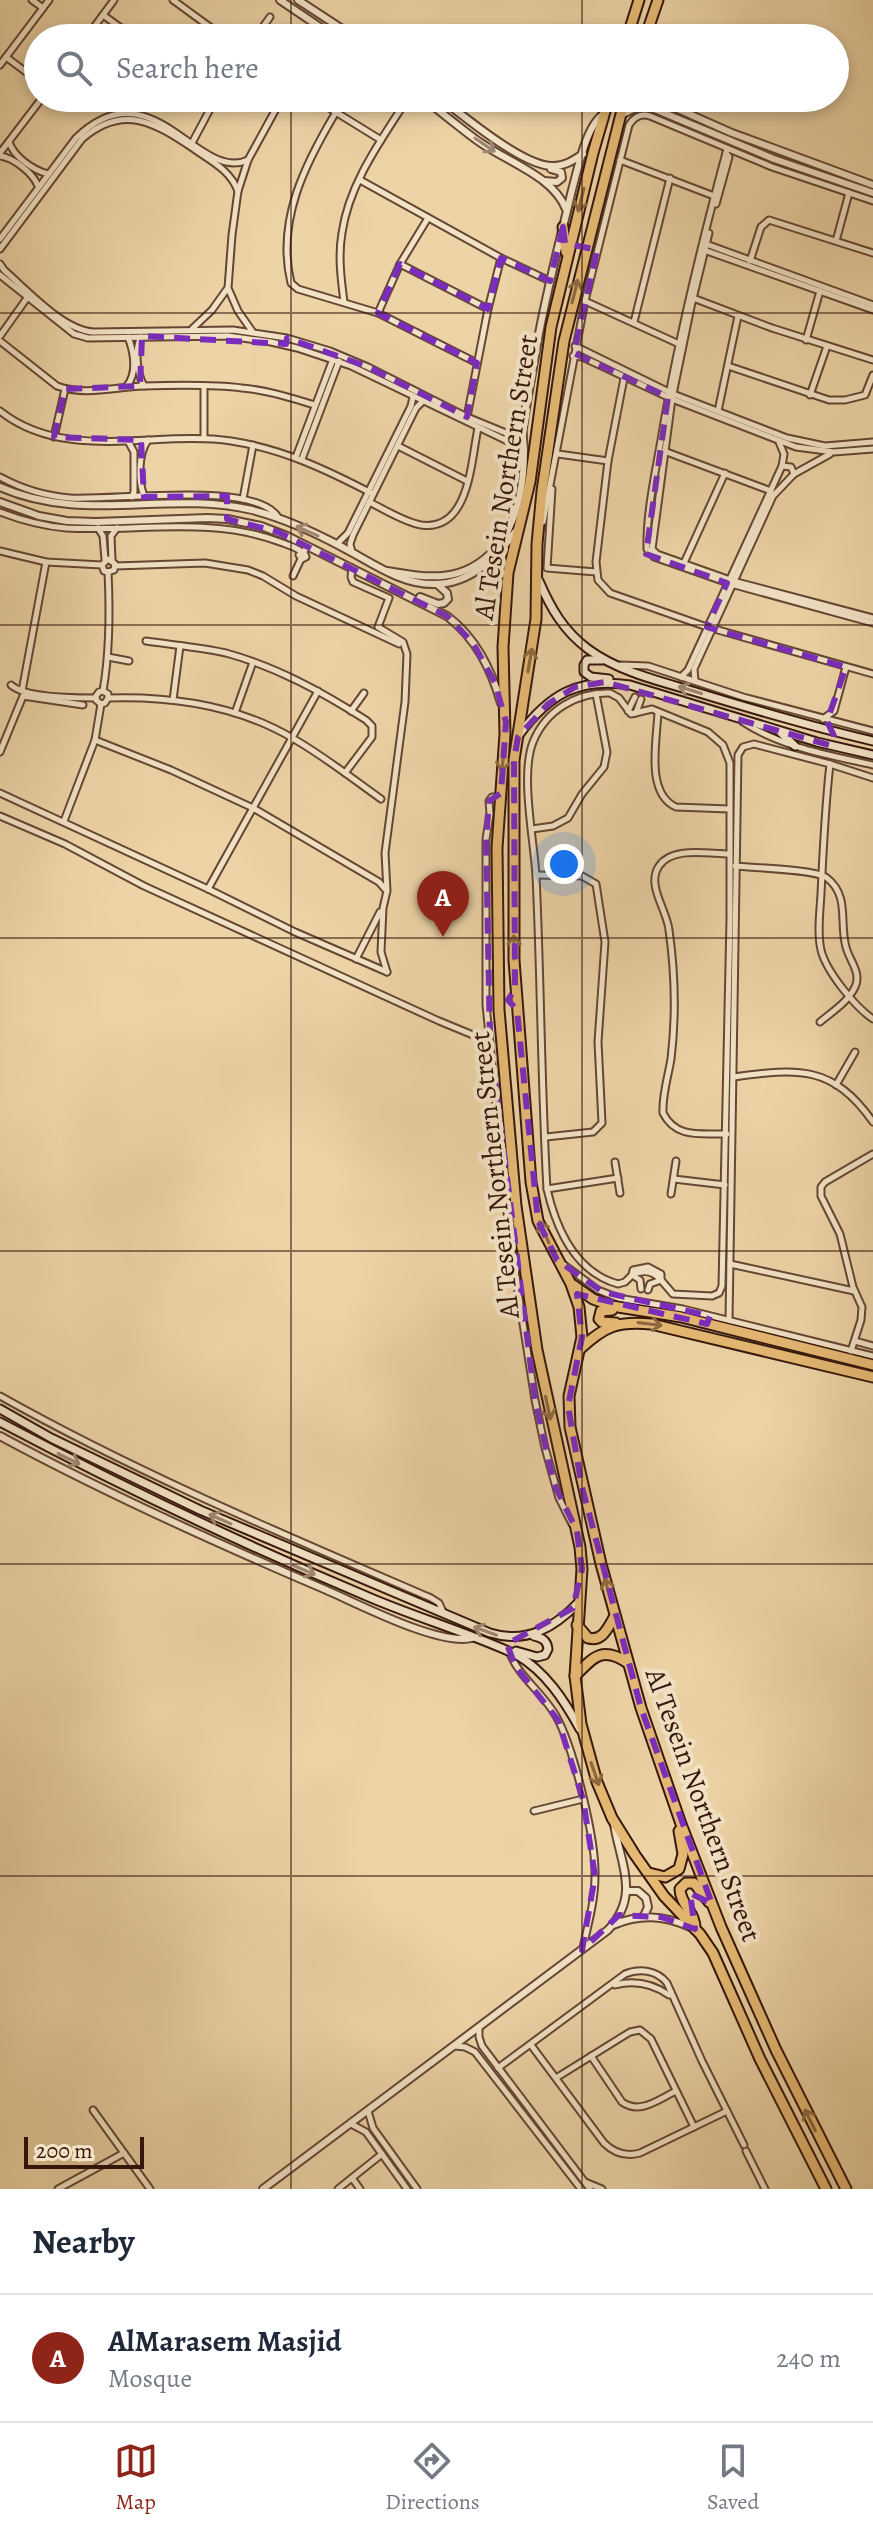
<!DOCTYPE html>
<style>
:root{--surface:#fff;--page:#f6f6f7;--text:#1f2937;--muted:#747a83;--line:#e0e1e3;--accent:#8f2418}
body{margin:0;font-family:Alegreya,serif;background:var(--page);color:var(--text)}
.scale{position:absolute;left:24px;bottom:20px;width:120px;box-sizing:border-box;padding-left:8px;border:4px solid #36170c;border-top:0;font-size:22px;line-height:28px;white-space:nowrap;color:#36170c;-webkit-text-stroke:6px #f3e3c6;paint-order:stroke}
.you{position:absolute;left:564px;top:864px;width:28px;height:28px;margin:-20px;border:6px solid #fff;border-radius:50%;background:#1a73e8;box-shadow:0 0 0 12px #1a73e833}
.badge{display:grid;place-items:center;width:52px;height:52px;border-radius:50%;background:var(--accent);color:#fff;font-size:26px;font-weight:700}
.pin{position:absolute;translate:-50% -66px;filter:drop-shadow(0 2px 4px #0008)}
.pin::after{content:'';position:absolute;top:42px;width:28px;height:24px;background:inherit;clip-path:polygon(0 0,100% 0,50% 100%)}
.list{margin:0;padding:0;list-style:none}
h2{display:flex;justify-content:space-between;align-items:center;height:104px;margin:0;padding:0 32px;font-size:34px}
h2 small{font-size:26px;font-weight:400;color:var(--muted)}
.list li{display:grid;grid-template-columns:52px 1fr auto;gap:24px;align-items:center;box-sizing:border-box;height:128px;padding:0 32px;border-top:2px solid var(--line)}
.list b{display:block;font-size:30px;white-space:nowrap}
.list p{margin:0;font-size:26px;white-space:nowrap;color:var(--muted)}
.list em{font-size:26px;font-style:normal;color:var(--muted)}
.icon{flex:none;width:44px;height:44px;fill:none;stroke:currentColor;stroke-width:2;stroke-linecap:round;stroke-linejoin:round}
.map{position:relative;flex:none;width:873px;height:2189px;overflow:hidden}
.search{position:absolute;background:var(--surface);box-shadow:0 4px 12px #0003;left:24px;right:24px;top:24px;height:88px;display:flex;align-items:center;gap:20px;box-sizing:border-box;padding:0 28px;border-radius:44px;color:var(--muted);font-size:30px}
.sheet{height:232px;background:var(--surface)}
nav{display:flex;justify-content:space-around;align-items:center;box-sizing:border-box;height:112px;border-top:2px solid var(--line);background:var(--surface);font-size:22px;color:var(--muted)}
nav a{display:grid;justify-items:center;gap:4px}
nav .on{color:var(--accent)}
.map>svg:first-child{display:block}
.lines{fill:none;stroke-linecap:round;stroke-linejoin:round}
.minor-casing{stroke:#644633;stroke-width:9}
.tertiary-casing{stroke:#644633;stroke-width:10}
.secondary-casing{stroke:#36170c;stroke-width:11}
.primary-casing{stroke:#36170c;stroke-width:13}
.minor{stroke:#f3e3c6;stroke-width:5}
.tertiary{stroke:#f3e3c6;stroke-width:6}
.secondary{stroke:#f3e3c6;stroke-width:7}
.primary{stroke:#e6ba74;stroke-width:9}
.oneway{stroke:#9e8772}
.oneway2{stroke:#8e6840}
.marked{fill:none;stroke:#7b2cbf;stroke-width:6;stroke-dasharray:16 10;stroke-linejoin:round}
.grid{fill:none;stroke:#36170c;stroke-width:2;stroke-opacity:0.55}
.labels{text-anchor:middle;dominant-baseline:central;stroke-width:8;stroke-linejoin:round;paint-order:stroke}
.street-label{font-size:28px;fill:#36170c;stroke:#f3e3c6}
</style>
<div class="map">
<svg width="873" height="2189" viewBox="0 0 873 2189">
<rect width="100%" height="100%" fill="#edd4a7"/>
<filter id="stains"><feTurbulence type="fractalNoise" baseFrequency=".0025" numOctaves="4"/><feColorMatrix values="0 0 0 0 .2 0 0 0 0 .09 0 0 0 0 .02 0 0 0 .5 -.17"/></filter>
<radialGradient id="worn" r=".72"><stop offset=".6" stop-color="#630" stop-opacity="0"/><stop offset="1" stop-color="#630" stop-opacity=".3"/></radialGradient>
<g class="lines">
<defs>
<g id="minor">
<path d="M32 0 43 8"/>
<path d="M173 0 225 38"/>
<path d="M103 15 135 38"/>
<path d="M86 38 114 0"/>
<path d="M255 38 270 17"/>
<path d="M319 38 324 30"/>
<path d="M6 57 38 81"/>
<path d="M0 65 49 0"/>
<path d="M313 98 381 140"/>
<path d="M336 112C305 164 276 221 291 283L298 289 378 313 477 363"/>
<path d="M9 142C14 157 33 170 48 174"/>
<path d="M192 143 216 98"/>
<path d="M727 149C701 245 677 342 661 440 655 474 646 515 647 549L654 557 731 584 873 623"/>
<path d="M0 153 42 98"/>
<path d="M0 156C14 158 33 173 38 186"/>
<path d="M620 160 714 196"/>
<path d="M360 180 501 258 550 281"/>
<path d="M716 204 729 157 726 153"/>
<path d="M709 233 691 307 672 399 652 549 657 554 733 581 873 618"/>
<path d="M0 239 76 138C152 64 197 183 248 160"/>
<path d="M836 241 849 193"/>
<path d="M706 244 873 305"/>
<path d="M0 249 82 139C124 103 155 123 194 149 211 161 230 170 238 191"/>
<path d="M704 250 873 310"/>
<path d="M750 261 761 227 769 220 873 253"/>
<path d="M0 264 4 270C27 290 64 331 94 332L233 330 287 338 330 351 368 367 467 417 511 435 523 433"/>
<path d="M400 264 488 309"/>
<path d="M0 275 74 334 88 338 228 336 271 342 297 348 351 366 524 449"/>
<path d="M693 298 772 328 873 360"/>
<path d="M585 301 679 344"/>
<path d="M344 302C341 279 338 255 342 233 349 183 382 139 408 98"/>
<path d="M378 313 400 264 428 218"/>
<path d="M634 322 670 178"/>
<path d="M192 329 212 310 227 289"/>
<path d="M252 331 238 311 228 288 232 235 238 191 248 160 282 98"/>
<path d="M0 336 27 298"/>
<path d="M141 337C134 350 137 373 144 386"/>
<path d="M806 340 820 291"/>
<path d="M0 341 57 386C85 396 115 387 143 386 174 385 212 384 242 388 267 390 291 398 315 405"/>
<path d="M575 346 673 394 787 438 825 446 873 442"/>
<path d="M573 356 582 357 672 399 796 447 834 452 873 449"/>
<path d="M728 366 829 400H845L865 395 873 375"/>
<path d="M624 378 608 461 596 562 598 580 610 593 707 627"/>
<path d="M126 387C138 374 134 352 128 337"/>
<path d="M810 395 827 346"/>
<path d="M0 411C65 463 156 430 231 441 283 449 327 470 373 494"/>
<path d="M718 411 738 316"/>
<path d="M467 417 488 309 501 258"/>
<path d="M54 437 65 389"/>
<path d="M204 438V387"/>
<path d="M128 441 134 452V492L132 497"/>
<path d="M398 446 467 481"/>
<path d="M664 451 771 491"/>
<path d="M558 454 608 461"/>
<path d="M296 457 333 359"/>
<path d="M302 459 339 361"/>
<path d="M782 466 791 467 794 474"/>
<path d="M0 477C22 489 45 496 70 498 114 501 254 480 278 517"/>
<path d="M552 489 547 568 596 572"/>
<path d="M144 496C138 481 138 454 148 440"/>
<path d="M243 499 253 445"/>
<path d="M369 502C386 510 404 522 421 525 470 532 471 460 478 428"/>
<path d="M0 512C21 520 43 526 66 528 137 532 212 516 280 542 288 545 296 547 302 552"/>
<path d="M543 522 585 301 629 125C634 117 641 113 650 116L772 167 873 201"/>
<path d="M98 528 103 536 105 560"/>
<path d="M337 544 348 533 411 406 413 397"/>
<path d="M0 551 46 562 102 565 108 559 115 564 114 570 108 572 104 571 102 565"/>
<path d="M303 552 299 555 302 559 306 557 304 552 306 548"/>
<path d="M352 552 350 544 353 535 416 408 422 402"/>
<path d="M112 560 111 536 117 528"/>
<path d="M684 563 725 473"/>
<path d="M115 566 205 563 248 570 263 576 296 596 399 644"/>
<path d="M352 568 351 577 353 582 389 598 378 627 403 642 407 654 405 702 385 853 387 891 383 908 381 952 387 972"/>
<path d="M293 576 301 559"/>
<path d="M711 628 873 674"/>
<path d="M146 641C172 645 200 647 226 653 277 667 322 692 366 720L372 726V737L345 773"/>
<path d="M108 657 129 661"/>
<path d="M620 665 648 666 743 697 873 731"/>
<path d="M681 677 688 670 782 466 784 454 779 442"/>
<path d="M695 681 694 669 773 496 794 474 830 454"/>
<path d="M11 685C25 698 76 698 96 698"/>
<path d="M22 691 46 562"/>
<path d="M103 691 108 694V698L105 703 101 704 96 700V696L99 692 103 691C110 651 110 613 108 572"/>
<path d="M610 693 619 698 631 714 652 709 708 732 723 745 730 763V919L722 1286 719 1293 712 1296 673 1294 661 1280V1274L648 1267 633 1270 632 1275 625 1282 618 1284C575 1272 556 1228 547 1189 541 1085 541 980 536 876 534 840 520 775 533 742 546 710 577 692 610 693Z"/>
<path d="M108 698C172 696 239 706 294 739 325 757 353 779 381 799"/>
<path d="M173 700 180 646"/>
<path d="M351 711 364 693"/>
<path d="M628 711 635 697"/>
<path d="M658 712C657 740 645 793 676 807L729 809"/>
<path d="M235 713 253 662"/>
<path d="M636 713 641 699"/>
<path d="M823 719 834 711 846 667"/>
<path d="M743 722C781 747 829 755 873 765"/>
<path d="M95 740 171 770 253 808 379 882 385 889"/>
<path d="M0 752 23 696 83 705"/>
<path d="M830 764C825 807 823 851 821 894 820 912 817 933 821 950 826 971 855 1007 873 1019"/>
<path d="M0 793 208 889 295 932 387 972"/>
<path d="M500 797H492L489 801 490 814 486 839V1005L510 1241 535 1400 545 1448 559 1498 572 1524"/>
<path d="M0 816 65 844 144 886 439 1021 490 1042"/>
<path d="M64 821 95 740 101 704"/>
<path d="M532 829 553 826 568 818 582 794 604 767 607 752 596 694"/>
<path d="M735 866C753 868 815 869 827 878 850 896 839 923 846 947 849 960 862 973 855 987 848 1002 832 1012 820 1022"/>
<path d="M536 875 582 876 596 884 605 942 598 1042 602 1123 593 1132 546 1137"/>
<path d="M208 889 318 691"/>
<path d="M356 959 380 912"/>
<path d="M734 1077C798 1068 833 1065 873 1122"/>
<path d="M836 1085 855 1052"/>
<path d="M727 1134C701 1133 676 1139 663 1113 662 1095 668 1077 671 1059 676 1017 675 972 669 930 667 910 646 885 659 866 672 846 709 854 729 854"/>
<path d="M615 1162 620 1193"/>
<path d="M674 1179 725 1185"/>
<path d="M547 1189 618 1178"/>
<path d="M671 1194 676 1161"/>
<path d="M563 1264 598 1290 618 1298 683 1309 873 1356"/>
<path d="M730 1264 854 1291"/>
<path d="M632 1275C644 1269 653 1271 661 1280"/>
<path d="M632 1275 640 1280 641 1289"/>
<path d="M648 1290 650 1284 661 1280"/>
<path d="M729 1320 738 755 743 747 754 744 830 764 873 778"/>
<path d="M855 1341 873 1346"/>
<path d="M851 1351 861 1320 862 1307 853 1287 840 1234 821 1196V1187L825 1182 873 1154"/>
<path d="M0 1396C139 1474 285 1535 431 1598L439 1603 444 1614"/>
<path d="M510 1653C518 1676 543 1693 556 1716 574 1748 596 1840 595 1876 595 1901 588 1924 583 1948"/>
<path d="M534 1811 583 1799"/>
<path d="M615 1985C634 1980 653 1984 669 1995"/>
<path d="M479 2028V2037L482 2046 590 2189"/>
<path d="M531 2045 604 2143C614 2153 625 2157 640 2153L727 2111"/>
<path d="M455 2046 465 2047 475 2052 581 2189"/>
<path d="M591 2056 622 2102C640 2115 659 2099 676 2091"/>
<path d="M498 2068 625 1974C639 1968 657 1970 667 1983L702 2061 744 2145"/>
<path d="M556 2078 630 2032 640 2030 651 2039 694 2127"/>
<path d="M93 2110 150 2189"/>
<path d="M368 2111 373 2128 417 2189"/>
<path d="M351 2124 366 2132 407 2189"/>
<path d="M746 2151 765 2189"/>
<path d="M352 2178 360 2189"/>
<path d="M585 2182 602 2189"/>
<path d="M58 2189 124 2153"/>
<path d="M338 2189 382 2154"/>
</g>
<g id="tertiary">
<path d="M280 0 336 38"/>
<path d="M298 0 356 38"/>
<path d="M423 98C441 112 459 127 478 141 507 162 552 175 566 209"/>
<path d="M440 98C464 116 525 168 554 166 565 166 574 160 583 154"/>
<path d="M653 98 732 133 873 185"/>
<path d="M621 115 639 106 652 108 774 159 873 193"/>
<path d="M544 181 557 182 562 178 561 172 551 169"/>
<path d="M0 487C83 524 167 490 252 510 283 518 314 532 342 547 371 562 402 586 437 584 470 583 497 558 515 532"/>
<path d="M0 502 39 516 67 521 96 522 208 518 227 519 261 526 287 536 447 616C476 638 491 669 501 703"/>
<path d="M387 571C428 578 463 584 495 549 517 525 524 485 524 452 524 444 522 436 523 428 526 404 531 380 535 356 544 300 559 245 572 190 578 169 586 124 605 113"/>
<path d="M420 597 438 604 444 603 448 599 447 593 437 584"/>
<path d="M0 1436C105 1493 214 1542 324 1589 357 1603 438 1646 472 1638"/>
<path d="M627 1891H638L646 1898 648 1907 644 1916"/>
<path d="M613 1925C640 1914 663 1915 690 1927"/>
<path d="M263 2189 608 1930C641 1895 620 1863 614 1824"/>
</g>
<g id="secondary">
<path d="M539 581C551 609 564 631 588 649 619 672 660 681 696 692 755 710 813 727 873 741"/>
<path d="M602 660H587L584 665V672L591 677 609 679"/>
<path d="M779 731 795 746"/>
<path d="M519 735C549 694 579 677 630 685L817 742 873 755"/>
<path d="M0 1409 51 1438 200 1510 490 1633C527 1644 554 1628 579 1602"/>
<path d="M0 1422C119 1485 240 1543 364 1595 414 1617 468 1632 517 1655 546 1672 564 1700 580 1729"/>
<path d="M516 1651 537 1657 545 1655 548 1649C547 1640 542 1638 534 1636"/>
</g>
<g id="primary">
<path d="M627 38 639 0"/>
<path d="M645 38 658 0"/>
<path d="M609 98 593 153 551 327 530 482 508 573 503 647 505 734 497 848 499 1010 516 1206 537 1350 580 1547 582 1569 575 1676 581 1724 597 1782 612 1818 635 1855 664 1896 700 1934 713 1953 760 2059 826 2189"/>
<path d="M625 98 564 341 542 491 537 544 536 619 514 760V960L531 1182 538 1221 571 1284 579 1307 582 1337 569 1396 570 1427 601 1564 641 1708 681 1824 721 1927 776 2050 846 2189"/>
<path d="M563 227 566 252"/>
<path d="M573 1285 593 1299 612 1306 681 1317 873 1365"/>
<path d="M612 1310 601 1311 599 1319 602 1322 616 1323"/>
<path d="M580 1349C605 1326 617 1321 651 1324L873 1377"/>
<path d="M577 1625 588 1638C603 1642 608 1627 615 1616"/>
<path d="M575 1676C594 1656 603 1646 628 1663"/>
<path d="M649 1873 665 1877 679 1869 683 1854 679 1831"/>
<path d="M695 1929C696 1913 680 1904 680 1889L686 1883H694L709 1902"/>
</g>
</defs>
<use href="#minor" class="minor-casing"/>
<use href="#tertiary" class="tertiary-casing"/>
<use href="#secondary" class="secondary-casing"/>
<use href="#primary" class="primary-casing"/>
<use href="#minor" class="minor"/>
<use href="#tertiary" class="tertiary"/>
<use href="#secondary" class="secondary"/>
<use href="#primary" class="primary"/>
</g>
<defs><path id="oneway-shaft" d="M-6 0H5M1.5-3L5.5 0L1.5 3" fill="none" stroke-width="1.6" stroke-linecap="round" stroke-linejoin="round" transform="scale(2)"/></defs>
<g class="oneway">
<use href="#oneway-shaft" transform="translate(485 145) rotate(34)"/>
<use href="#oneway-shaft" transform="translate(307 531) rotate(-156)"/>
<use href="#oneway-shaft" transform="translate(690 690) rotate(-163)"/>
<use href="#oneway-shaft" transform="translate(69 1459) rotate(26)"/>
<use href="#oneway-shaft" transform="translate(220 1519) rotate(-156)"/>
<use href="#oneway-shaft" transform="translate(304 1570) rotate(23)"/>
<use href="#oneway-shaft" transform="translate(485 1631) rotate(-160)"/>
</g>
<g class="oneway2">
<use href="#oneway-shaft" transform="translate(581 200) rotate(104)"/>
<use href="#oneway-shaft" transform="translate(575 291) rotate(-76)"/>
<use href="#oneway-shaft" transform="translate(530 660) rotate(-80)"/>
<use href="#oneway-shaft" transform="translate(503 760) rotate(95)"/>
<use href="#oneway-shaft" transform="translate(514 947) rotate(-90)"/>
<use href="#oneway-shaft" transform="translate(544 1232) rotate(-114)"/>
<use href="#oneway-shaft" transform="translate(650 1324) rotate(7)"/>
<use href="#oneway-shaft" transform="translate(548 1408) rotate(78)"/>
<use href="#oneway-shaft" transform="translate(608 1590) rotate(-105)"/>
<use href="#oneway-shaft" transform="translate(595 1774) rotate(71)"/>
<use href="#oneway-shaft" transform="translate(810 2120) rotate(-116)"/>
</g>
<path class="marked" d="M563 227 565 243 597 250 574 353 668 397 646 554 727 583 707 627 846 667 827 721 834 736 829 745 605 682 575 687 548 704 518 737 514 760 515 989 508 1000 517 1010 538 1221 557 1260 603 1292 710 1316 707 1324 577 1294 582 1337 568 1406 582 1487 641 1708 712 1904 690 1893 695 1929 661 1917 619 1915 582 1950 595 1876 583 1799 558 1720 515 1666 507 1644 573 1608 582 1569 577 1531 554 1484 535 1400 490 1042 486 839 489 801 501 793 506 722 495 683 473 643 447 616 278 532 227 519V496L144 497 141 440 54 437 65 389 140 386 142 336 286 344 287 338 368 367 467 417 477 363 378 313 400 264 488 309 501 258 550 281Z"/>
<path class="grid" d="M291 0V38M582 0V38M291 98V2189M582 98V2189M0 313H873M0 625H873M0 938H873M0 1251H873M0 1564H873M0 1876H873"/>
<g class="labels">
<g class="street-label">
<text transform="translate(506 477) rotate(-81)">Al Tesein Northern Street</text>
<text transform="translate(495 1175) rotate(-96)">Al Tesein Northern Street</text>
<text transform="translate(703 1805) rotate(70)">Al Tesein Northern Street</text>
</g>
</g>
<rect width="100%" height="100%" filter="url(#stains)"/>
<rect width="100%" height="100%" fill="url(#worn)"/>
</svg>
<div class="scale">200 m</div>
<div class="you"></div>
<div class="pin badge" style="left:443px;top:937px">A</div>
<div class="search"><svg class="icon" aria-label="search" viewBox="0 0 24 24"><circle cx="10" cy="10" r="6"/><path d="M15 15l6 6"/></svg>Search here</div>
</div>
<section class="sheet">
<h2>Nearby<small></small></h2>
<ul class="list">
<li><span class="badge">A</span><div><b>AlMarasem Masjid</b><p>Mosque</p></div><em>240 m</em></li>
</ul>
</section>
<nav>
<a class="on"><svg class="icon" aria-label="map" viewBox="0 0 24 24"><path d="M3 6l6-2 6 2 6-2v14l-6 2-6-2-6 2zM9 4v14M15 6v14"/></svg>Map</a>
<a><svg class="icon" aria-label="directions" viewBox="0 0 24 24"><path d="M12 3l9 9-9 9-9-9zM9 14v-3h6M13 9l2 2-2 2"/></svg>Directions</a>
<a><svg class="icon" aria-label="saved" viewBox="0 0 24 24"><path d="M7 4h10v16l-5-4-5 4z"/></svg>Saved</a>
</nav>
